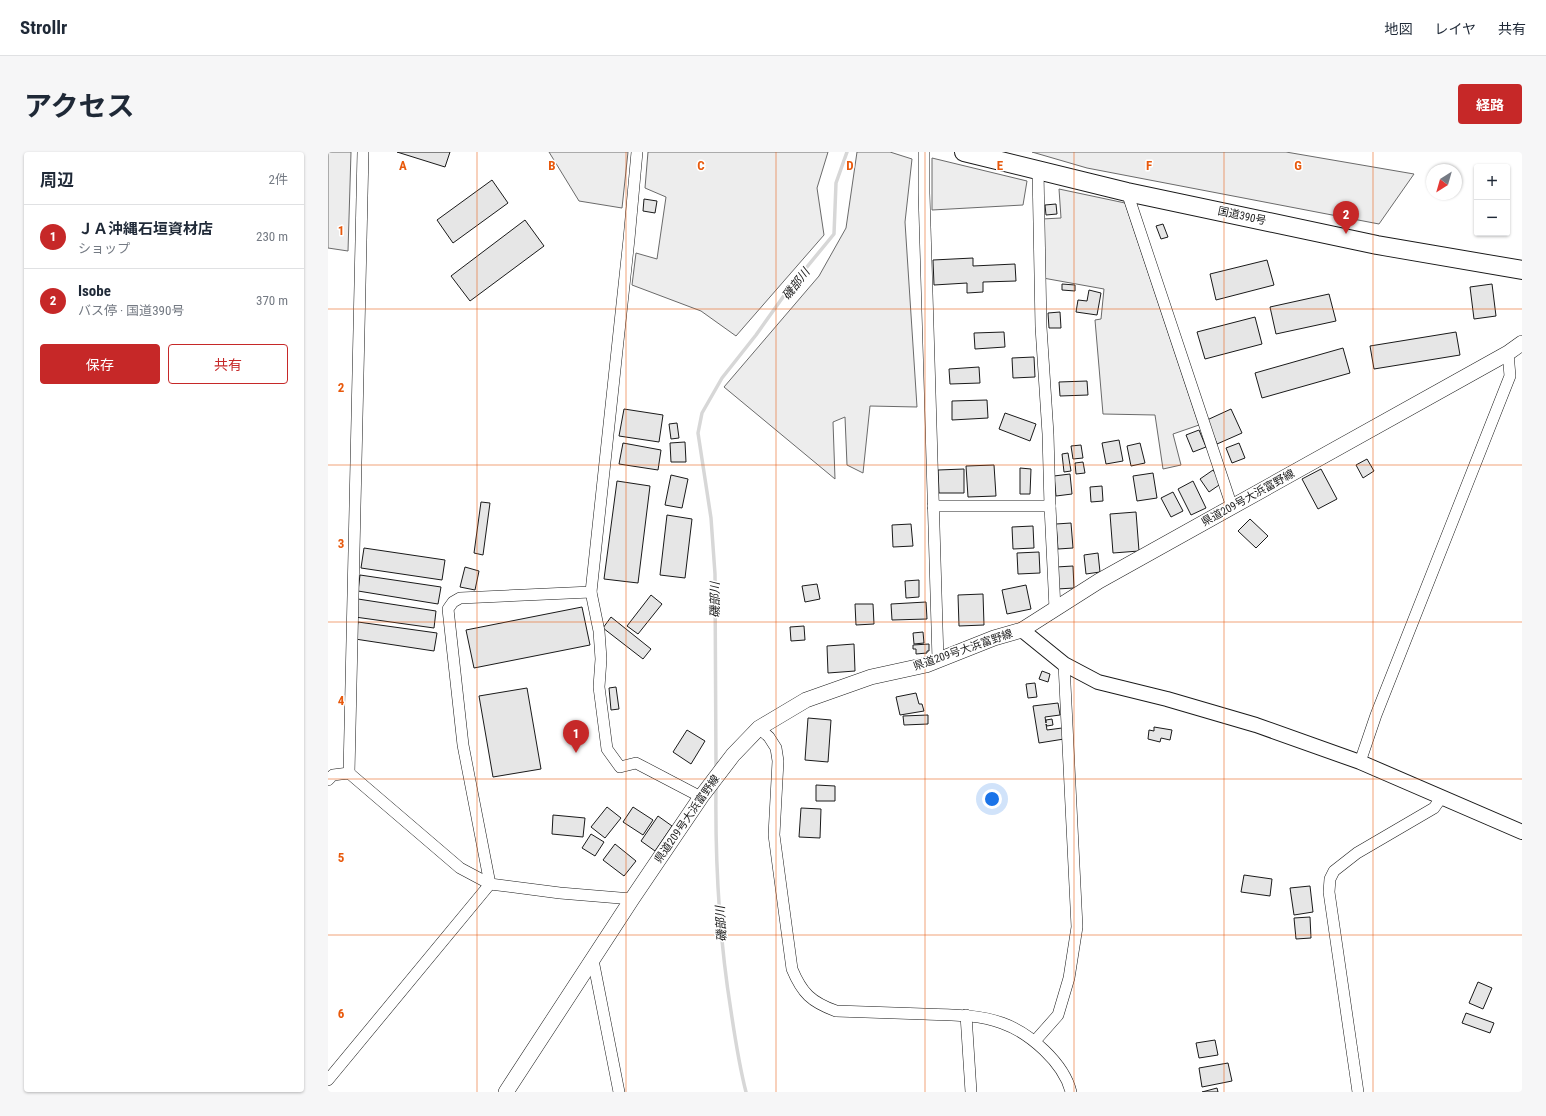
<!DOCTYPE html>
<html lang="ja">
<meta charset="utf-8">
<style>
:root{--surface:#fff;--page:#f6f6f7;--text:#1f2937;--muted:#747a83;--line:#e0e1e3;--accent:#c62828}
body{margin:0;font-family:"Roboto Condensed","Noto Sans JP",sans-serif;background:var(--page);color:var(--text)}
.controls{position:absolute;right:12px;top:12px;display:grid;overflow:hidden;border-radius:4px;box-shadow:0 1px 3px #0004}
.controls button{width:36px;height:36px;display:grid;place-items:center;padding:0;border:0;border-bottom:1px solid var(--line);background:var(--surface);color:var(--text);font:20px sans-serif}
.compass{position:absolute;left:1098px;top:12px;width:36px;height:36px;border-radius:50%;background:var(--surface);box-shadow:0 1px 3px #0004;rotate:217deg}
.you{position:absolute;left:664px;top:647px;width:14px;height:14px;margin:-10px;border:3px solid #fff;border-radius:50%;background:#1a73e8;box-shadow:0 0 0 6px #1a73e833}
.badge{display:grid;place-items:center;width:26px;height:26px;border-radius:50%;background:var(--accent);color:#fff;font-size:13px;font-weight:700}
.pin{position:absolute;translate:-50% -33px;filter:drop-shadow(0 1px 2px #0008)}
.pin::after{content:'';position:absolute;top:21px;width:14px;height:12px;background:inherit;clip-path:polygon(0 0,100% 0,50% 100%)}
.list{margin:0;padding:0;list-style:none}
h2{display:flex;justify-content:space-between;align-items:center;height:52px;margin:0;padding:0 16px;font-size:17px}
h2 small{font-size:13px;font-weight:400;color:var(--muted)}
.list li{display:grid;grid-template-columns:26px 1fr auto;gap:12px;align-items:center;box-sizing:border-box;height:64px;padding:0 16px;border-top:1px solid var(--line)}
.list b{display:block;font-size:15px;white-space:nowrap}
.list p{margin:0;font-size:13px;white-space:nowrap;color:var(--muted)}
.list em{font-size:13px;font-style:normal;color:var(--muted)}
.actions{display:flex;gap:8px;padding:12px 16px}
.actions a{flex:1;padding:9px 0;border:1px solid var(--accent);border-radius:4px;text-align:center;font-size:14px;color:var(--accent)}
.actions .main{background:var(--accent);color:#fff}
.map{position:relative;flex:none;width:1194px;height:940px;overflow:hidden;border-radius:4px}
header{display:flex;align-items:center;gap:24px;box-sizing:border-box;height:56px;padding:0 20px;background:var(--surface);border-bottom:1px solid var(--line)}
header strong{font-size:19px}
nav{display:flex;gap:22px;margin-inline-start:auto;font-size:14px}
.intro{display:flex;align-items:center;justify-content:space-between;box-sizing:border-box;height:96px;padding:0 24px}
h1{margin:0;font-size:28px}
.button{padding:10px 18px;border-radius:4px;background:var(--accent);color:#fff;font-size:14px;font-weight:700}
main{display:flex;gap:24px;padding:0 24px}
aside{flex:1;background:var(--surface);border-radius:4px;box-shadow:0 1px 3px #0004}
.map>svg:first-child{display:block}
.green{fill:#ededed;stroke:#6a6a6a}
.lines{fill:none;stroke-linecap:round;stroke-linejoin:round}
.stream{stroke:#d7d7d7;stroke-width:3.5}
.building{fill:#e6e6e6;stroke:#1a1a1a}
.minor-casing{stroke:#1a1a1a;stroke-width:12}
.tertiary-casing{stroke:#1a1a1a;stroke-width:16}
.secondary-casing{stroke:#1a1a1a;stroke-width:16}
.trunk-casing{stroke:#1a1a1a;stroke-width:20}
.minor{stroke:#fff;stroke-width:11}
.tertiary{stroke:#fff;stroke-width:14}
.secondary{stroke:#fff;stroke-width:15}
.trunk{stroke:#fff;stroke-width:18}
.grid{fill:none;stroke:#e8590c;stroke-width:1;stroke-opacity:0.55}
.labels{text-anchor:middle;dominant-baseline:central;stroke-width:3;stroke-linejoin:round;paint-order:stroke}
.street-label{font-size:11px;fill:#1a1a1a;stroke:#fff}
.water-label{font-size:12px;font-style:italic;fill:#1a1a1a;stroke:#fff}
.grid-label{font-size:13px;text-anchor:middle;font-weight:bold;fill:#e8590c;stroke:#fff;stroke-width:3;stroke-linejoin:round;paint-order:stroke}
</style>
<header>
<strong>Strollr</strong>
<nav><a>地図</a><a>レイヤ</a><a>共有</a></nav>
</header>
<div class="intro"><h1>アクセス</h1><a class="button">経路</a></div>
<main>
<aside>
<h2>周辺<small>2件</small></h2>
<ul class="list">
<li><span class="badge">1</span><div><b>ＪＡ沖縄石垣資材店</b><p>ショップ</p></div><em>230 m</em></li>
<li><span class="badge">2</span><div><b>Isobe</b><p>バス停 · 国道390号</p></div><em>370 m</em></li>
</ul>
<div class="actions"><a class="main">保存</a><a>共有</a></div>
</aside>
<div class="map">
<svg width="1194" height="940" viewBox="0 0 1194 940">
<rect width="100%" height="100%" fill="#fff"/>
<g class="green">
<path d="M0 0H23L20 99 0 96Z"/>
<path d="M221 0H300L294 56 251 49Z"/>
<path d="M320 0H500L489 36 496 83 408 184 373 159 304 133 308 101 329 107 338 45 317 36Z"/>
<path d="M529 0H562L584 7 577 70 589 255 542 254 535 321 519 313 517 265 505 270 507 327 396 235 491 124 518 76Z"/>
<path d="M704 0H958L1086 22 1051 72 759 16Z"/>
<path d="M604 6 699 29 695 53 604 58Z"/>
<path d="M731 37 797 51 871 273 845 282 853 313 835 317 827 263 775 262 767 168 773 167 776 137 715 126 714 67 733 66Z"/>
</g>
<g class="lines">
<g class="stream">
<path d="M388 617 387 422 383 366 370 281 374 261 394 226 428 183 460 138 506 82 508 31 519 0"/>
<path d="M388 633C387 709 391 784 403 859 407 886 411 913 418 940"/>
</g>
</g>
<g class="building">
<path d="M69 0H122L117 15Z"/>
<path d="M164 28 180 51 125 91 109 68Z"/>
<path d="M316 47 329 49 327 61 315 59Z"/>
<path d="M728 52 729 62 718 63 717 53Z"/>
<path d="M197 68 216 94 142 149 123 124Z"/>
<path d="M835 72 840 85 833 87 828 74Z"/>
<path d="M645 106V114L687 112 688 129 655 130V140L639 141V131L606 133 605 108Z"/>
<path d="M939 108 946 133 888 148 882 122Z"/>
<path d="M734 132 747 133V139L734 138Z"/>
<path d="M1164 132 1168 164 1146 167 1142 135Z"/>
<path d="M761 138 773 141 769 163 748 160 750 148 759 149Z"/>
<path d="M1001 142 1008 169 948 182 942 155Z"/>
<path d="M732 160 733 176H721L720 161Z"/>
<path d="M927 165 934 192 877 207 869 180Z"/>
<path d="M676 180 677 195 647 197 646 181Z"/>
<path d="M1128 180 1132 203 1046 217 1042 194Z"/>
<path d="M1015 196 1022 221 934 246 927 221Z"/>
<path d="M706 205 707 225 685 226 684 206Z"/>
<path d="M651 215 652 231 622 232 621 217Z"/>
<path d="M759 229 760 243 732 244 731 230Z"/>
<path d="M659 248 660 266 624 268V249Z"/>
<path d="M296 257 335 263 331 290 291 284Z"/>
<path d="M903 257 914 281 889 292 879 268Z"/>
<path d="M677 261 708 272 702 289 671 277Z"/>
<path d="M349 271 351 286 343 287 341 272Z"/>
<path d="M871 278 878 295 865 300 858 283Z"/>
<path d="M791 288 795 309 778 312 774 291Z"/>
<path d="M357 290 358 310H343L342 291Z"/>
<path d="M295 291 333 298 330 318 291 312Z"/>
<path d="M812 291 817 311 803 314 799 294Z"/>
<path d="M911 291 917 306 904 311 898 296Z"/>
<path d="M753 293 755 306 745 307 743 294Z"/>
<path d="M740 301 743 319 736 320 734 302Z"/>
<path d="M1039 307 1046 319 1035 326 1028 313Z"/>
<path d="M755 310 757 321 748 322 747 311Z"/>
<path d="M666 313 668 344 640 345 638 314Z"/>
<path d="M692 316 703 317 702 342H692Z"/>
<path d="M636 317V341H611L610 318Z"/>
<path d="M993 317 1009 347 990 357 974 327Z"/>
<path d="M885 318 894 331 881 340 872 327Z"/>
<path d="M825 321 829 346 809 349 805 324Z"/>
<path d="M742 322 744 342 728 344 726 324Z"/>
<path d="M343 323 360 327 354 356 337 353Z"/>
<path d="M289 329 322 334 310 431 276 427Z"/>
<path d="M865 329 878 356 863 363 850 337Z"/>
<path d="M774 334 775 349 763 350 762 335Z"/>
<path d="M845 340 855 359 843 365 833 346Z"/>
<path d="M153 350 162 351 155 403 146 401Z"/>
<path d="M808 360 811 399 785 401 782 362Z"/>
<path d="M339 363 364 367 357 426 332 423Z"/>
<path d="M922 367 940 384 928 396 910 379Z"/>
<path d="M743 371 745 396 730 397 728 372Z"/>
<path d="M583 372 585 394 565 395 564 373Z"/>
<path d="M705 374 706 396 685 397 684 375Z"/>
<path d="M36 396 117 408 114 428 33 416Z"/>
<path d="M711 400 712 421 690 422 689 401Z"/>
<path d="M770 401 772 420 758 422 756 403Z"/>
<path d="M745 414 746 436 729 437 728 415Z"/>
<path d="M137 415 151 419 147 438 132 435Z"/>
<path d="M32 423 113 435 110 452 30 439Z"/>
<path d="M591 428V445L578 446 577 429Z"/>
<path d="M489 432 492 447 477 450 474 434Z"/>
<path d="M698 433 703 457 679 462 674 438Z"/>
<path d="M655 442 656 473 631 474 630 443Z"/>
<path d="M323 443 334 452 310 482 299 474Z"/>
<path d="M30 447 108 459 106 476 27 465Z"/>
<path d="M598 450 599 467 564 468 563 452Z"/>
<path d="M527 452H545L546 472 528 473Z"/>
<path d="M254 455 262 493 146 516 138 478Z"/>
<path d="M283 465 323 497 315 507 275 476Z"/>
<path d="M30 470 109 481 106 499 27 487Z"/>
<path d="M476 474 477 488 463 489 462 475Z"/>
<path d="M595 480 596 491 586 492 585 481Z"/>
<path d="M526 492 527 519 500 521 499 494Z"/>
<path d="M601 492V499H599V501L588 502V497H585V493Z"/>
<path d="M714 519 722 522 720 530 711 527Z"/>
<path d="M707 531 709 545 700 546 698 532Z"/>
<path d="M288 535 291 557 283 558 281 536Z"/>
<path d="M199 536 213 617 165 625 151 544Z"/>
<path d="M588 541 591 552H594L596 559 572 563 568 545Z"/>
<path d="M730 551 732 563 717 565 718 571V568L724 567 725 573 719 574 718 572 719 578 734 576 736 587 711 591 705 554Z"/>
<path d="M600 563V572L576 573 575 564Z"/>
<path d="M480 566 503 568 500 610 477 608Z"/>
<path d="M826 575 844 578 842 588 833 586 832 590 820 587 821 578 826 579Z"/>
<path d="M359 578 377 589 363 612 345 600Z"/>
<path d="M488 633 507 634V649H488Z"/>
<path d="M279 655 293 666 277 686 263 675Z"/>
<path d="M305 655 325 668 315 683 295 670Z"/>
<path d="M473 656 493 657 492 686 471 685Z"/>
<path d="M225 663 257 666 255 685 224 682Z"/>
<path d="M330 664 344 674 327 699 313 689Z"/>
<path d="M263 682 276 690 267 704 254 696Z"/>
<path d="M287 692 308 709 296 724 275 708Z"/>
<path d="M916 723 944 727 942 744 913 740Z"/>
<path d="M982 734 985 760 966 763 962 736Z"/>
<path d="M982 765 983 786 968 787 966 766Z"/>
<path d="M1150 830 1164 836 1155 857 1141 851Z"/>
<path d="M1138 861 1166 871 1162 881 1134 871Z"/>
<path d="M887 888 890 903 871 906 868 891Z"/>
<path d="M900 911 904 929 874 935 871 916Z"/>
<path d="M889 936 890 940H874Z"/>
</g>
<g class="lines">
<defs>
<g id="minor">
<path d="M309 0 301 87 263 440 271 479 273 507 271 535 279 597 292 615 308 611 373 645"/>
<path d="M596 0V41L610 508"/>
<path d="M710 18 713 175 720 282 722 354 727 457"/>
<path d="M799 40 904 355"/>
<path d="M605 354H722"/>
<path d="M431 576 441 585 448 596 450 609 446 683 464 817C474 841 483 850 508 859 537 860 566 861 596 862 622 863 649 862 674 871 702 881 736 911 743 940"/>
<path d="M1032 610 1048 563 1182 224 1180 201"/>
<path d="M21 621 35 0"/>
<path d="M0 628 5 623 21 621 132 716 162 732 232 741 304 747"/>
<path d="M162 732 135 593 120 457 125 450 132 446 263 440"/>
<path d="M265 808 291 940"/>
<path d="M638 863 643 940"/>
<path d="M707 889 730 863 741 826 749 775 736 512"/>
<path d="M0 928 162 732"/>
<path d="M1030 940 1001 740 1002 727 1006 719 1029 701 1106 656 1113 646"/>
</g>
<path id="tertiary" d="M694 478 736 512 770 530 839 547 928 573 1032 610 1194 680"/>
<path id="secondary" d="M178 940 304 747 373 645 405 603 431 576 478 548 543 525 598 513 666 486 694 478 771 429 1180 201 1194 191"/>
<path id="trunk" d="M636 0 799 40 1049 93 1194 118"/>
</defs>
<use href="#minor" class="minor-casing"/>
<use href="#tertiary" class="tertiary-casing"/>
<use href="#secondary" class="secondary-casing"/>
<use href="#trunk" class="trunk-casing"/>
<use href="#minor" class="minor"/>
<use href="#tertiary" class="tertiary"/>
<use href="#secondary" class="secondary"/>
<use href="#trunk" class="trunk"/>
</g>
<path class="grid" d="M149 0V940M298 0V940M448 0V940M597 0V940M746 0V940M896 0V940M1045 0V940M0 157H1194M0 313H1194M0 470H1194M0 627H1194M0 783H1194"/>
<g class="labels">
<g class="street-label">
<text transform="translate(914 64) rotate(12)">国道390号</text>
<text transform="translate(920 346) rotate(-29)">県道209号大浜富野線</text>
<text transform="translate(635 498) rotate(-19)">県道209号大浜富野線</text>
<text transform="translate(359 667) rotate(-55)">県道209号大浜富野線</text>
</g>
<g class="water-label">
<text transform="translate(468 132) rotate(-52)">磯部川</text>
<text transform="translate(387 448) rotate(-90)">磯部川</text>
<text transform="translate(393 772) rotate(-93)">磯部川</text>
</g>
</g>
<g class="grid-label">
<text x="75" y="18">A</text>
<text x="224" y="18">B</text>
<text x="373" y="18">C</text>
<text x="522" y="18">D</text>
<text x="672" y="18">E</text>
<text x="821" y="18">F</text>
<text x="970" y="18">G</text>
<text x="13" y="83">1</text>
<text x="13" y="240">2</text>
<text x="13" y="396">3</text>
<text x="13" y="553">4</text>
<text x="13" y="710">5</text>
<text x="13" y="866">6</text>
</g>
</svg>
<div class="controls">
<button>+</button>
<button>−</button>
</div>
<svg class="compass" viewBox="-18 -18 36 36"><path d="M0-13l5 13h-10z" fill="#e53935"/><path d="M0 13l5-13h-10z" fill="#747a83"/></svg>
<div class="you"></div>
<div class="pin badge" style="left:248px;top:601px">1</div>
<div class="pin badge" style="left:1018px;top:82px">2</div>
</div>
</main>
